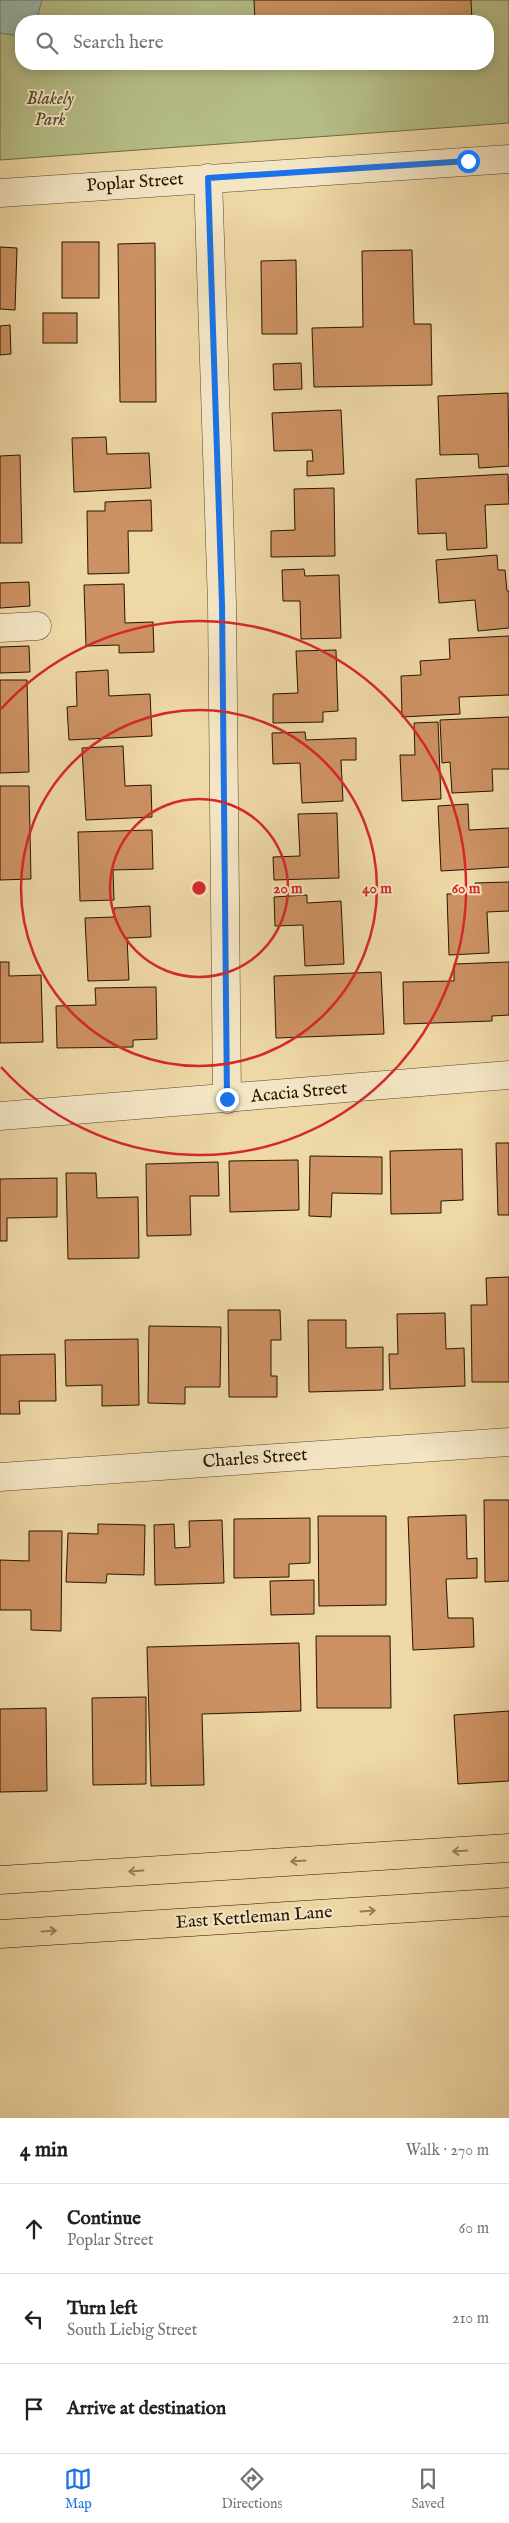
<!DOCTYPE html>
<meta charset="utf-8">
<style>
:root{--surface:#fff;--page:#f6f6f6;--text:#202124;--muted:#757577;--line:#e0e0e0;--accent:#1a73e8}
body{margin:0;font-family:"IM FELL English",serif;background:var(--page);color:var(--text)}
.stop{position:absolute;width:15px;height:15px;margin:-11px;border:4px solid #1a73e8;border-radius:50%;background:#fff}
.stop.end{background:#1a73e8;border-color:#fff;box-shadow:0 1px 5px #0008}
.list{margin:0;padding:0;list-style:none}
h2{display:flex;justify-content:space-between;align-items:center;height:65px;margin:0;padding:0 20px;font-size:21px}
h2 small{font-size:16px;font-weight:400;color:var(--muted)}
.list li{display:grid;grid-template-columns:32px 1fr auto;gap:15px;align-items:center;box-sizing:border-box;height:90px;padding:0 20px;border-top:1px solid var(--line)}
.list b{display:block;font-size:19px;white-space:nowrap}
.list p{margin:0;font-size:16px;white-space:nowrap;color:var(--muted)}
.list em{font-size:16px;font-style:normal;color:var(--muted)}
.icon{flex:none;width:28px;height:28px;fill:none;stroke:currentColor;stroke-width:2;stroke-linecap:round;stroke-linejoin:round}
.map{position:relative;flex:none;width:509px;height:2118px;overflow:hidden}
.search{position:absolute;background:var(--surface);box-shadow:0 2px 12px #0003;left:15px;right:15px;top:15px;height:55px;display:flex;align-items:center;gap:12px;box-sizing:border-box;padding:0 18px;border-radius:20px;color:var(--muted);font-size:19px}
.sheet{height:335px;background:var(--surface)}
nav{display:flex;justify-content:space-around;align-items:center;box-sizing:border-box;height:70px;border-top:1px solid var(--line);background:var(--surface);font-size:14px;color:var(--muted)}
nav a{display:grid;justify-items:center;gap:2px}
nav .on{color:var(--accent)}
.map>svg:first-child{display:block}
.green{fill:#b6bf88;stroke:#6e6a44;fill-rule:evenodd}
.water{fill:#9bb9ae;stroke:#6d7768}
.building{fill:#cd9263;stroke:#271400}
.lines{fill:none;stroke-linecap:round;stroke-linejoin:round}
.minor-casing{stroke:#59452a;stroke-width:29}
.major-casing{stroke:#271400;stroke-width:29}
.minor{stroke:#f4e6c5;stroke-width:28}
.major{stroke:#eed8a6;stroke-width:28}
.oneway{stroke:#94805b}
.route{stroke:#1a73e8;stroke-width:6}
.ring{fill:none;stroke:#d62828;stroke-width:2.5}
.labels{text-anchor:middle;dominant-baseline:central;stroke-width:4;stroke-linejoin:round;paint-order:stroke}
.park-label{font-size:18px;font-style:italic;fill:#524729;stroke:#f4e6c5}
.street-label{font-size:18px;fill:#271400;stroke:#f4e6c5}
.centre{fill:#d62828;stroke:#f4e6c5;stroke-width:2.5}
.ring-label{font-size:15px;text-anchor:middle;font-weight:bold;fill:#d62828;stroke:#f4e6c5;stroke-width:4;stroke-linejoin:round;paint-order:stroke}
</style>
<div class="map">
<svg width="509" height="2118" viewBox="0 0 509 2118">
<rect width="100%" height="100%" fill="#eed8a6"/>
<filter id="stains"><feTurbulence type="fractalNoise" baseFrequency=".004" numOctaves="4"/><feColorMatrix values="0 0 0 0 .2 0 0 0 0 .09 0 0 0 0 .02 0 0 0 .5 -.17"/></filter>
<radialGradient id="worn" r=".72"><stop offset=".6" stop-color="#630" stop-opacity="0"/><stop offset="1" stop-color="#630" stop-opacity=".3"/></radialGradient>
<path class="green" d="M0 0H509V123L0 160ZM21 21H488V64H21Z"/>
<path class="water" d="M0 0H42L36 21H21V36L0 33Z"/>
<g class="building">
<path d="M254 0H471L472 21H255Z"/>
<rect x="62" y="242" width="37" height="56"/>
<path d="M155 243 156 402H120L118 244Z"/>
<path d="M0 247 17 248 15 310 0 309Z"/>
<path d="M412 250 414 324H431L432 385 314 387 312 328 363 327 362 251Z"/>
<path d="M296 260 297 334H262L261 261Z"/>
<rect x="43" y="313" width="34" height="30"/>
<path d="M10 325 11 354 0 355V326Z"/>
<path d="M301 363 302 389 274 390 273 364Z"/>
<path d="M508 393 509 466 479 468 478 454 440 455 438 396Z"/>
<path d="M341 410 344 474 307 476V461H313L312 450 274 451 272 413Z"/>
<path d="M106 437 107 454 149 453 151 488 74 492 72 438Z"/>
<path d="M20 455 22 543H0V456Z"/>
<path d="M508 474 509 504 485 505 487 548 447 550 446 533 418 534 416 479Z"/>
<path d="M334 488 335 556 271 557V531L295 530 294 489Z"/>
<path d="M151 500 152 531H128L129 573 88 574 87 511H105V502Z"/>
<path d="M497 555 498 570H505L507 591H509V628L478 631 475 600 439 603 436 560Z"/>
<path d="M304 569 305 576 339 575 341 638 301 639 300 601H283L282 570Z"/>
<path d="M29 582 30 606 0 608V583Z"/>
<path d="M124 584 125 623 153 622 154 652 119 653V645L86 646 84 585Z"/>
<path d="M509 636V695L459 697 460 714 402 717 401 676 421 675 420 661 450 659 449 639Z"/>
<path d="M29 646 30 672 0 673V647Z"/>
<path d="M336 650 338 711 323 712V722L273 723V694L298 693 296 651Z"/>
<path d="M108 670 109 696 150 694 152 736 69 740 67 707 77 706 76 672Z"/>
<path d="M0 680H27L29 772 0 773Z"/>
<path d="M509 717V769H492L493 791 452 793 450 762 442 763 440 720Z"/>
<path d="M438 722 441 799 402 801 400 755H415L414 723Z"/>
<path d="M305 732 306 740 356 738V760H341L343 801 302 803 300 763 273 764 272 733Z"/>
<path d="M123 746 125 786 151 785 152 817 86 820 82 748Z"/>
<path d="M0 786H29L31 879 0 880Z"/>
<path d="M468 804 469 830 509 828V867L441 871 438 806Z"/>
<path d="M337 813 339 878 274 880 273 857 300 856 298 814Z"/>
<path d="M152 830 153 869 113 870 114 900 80 901 78 832Z"/>
<path d="M509 882V911L487 912 489 953 449 955 447 894 476 893 475 883Z"/>
<path d="M307 895V903L341 901 344 964 305 966 303 925 275 926 274 897Z"/>
<path d="M150 906 151 937 127 938 129 980 88 981 85 918 114 917V908Z"/>
<path d="M0 962H9V976L41 975 43 1042 0 1043Z"/>
<path d="M509 962V1015L492 1016V1021L404 1024 403 982 454 981V964Z"/>
<path d="M381 972 384 1034 276 1038 274 976Z"/>
<path d="M156 987 157 1039 133 1040V1047L57 1048 56 1006 96 1005 95 988Z"/>
<path d="M496 1143H509V1215H498Z"/>
<path d="M462 1149 463 1200 441 1201V1213L391 1214 390 1151Z"/>
<path d="M310 1156 382 1157V1194L332 1193 331 1217 309 1216Z"/>
<path d="M298 1160 299 1210 230 1212 229 1161Z"/>
<path d="M218 1162 219 1196H190L191 1235 147 1236 146 1164Z"/>
<path d="M66 1173H96L97 1198 138 1197 139 1258 68 1259Z"/>
<path d="M57 1178V1217L7 1218V1241H0V1179Z"/>
<path d="M509 1277V1382H472L471 1305H487L486 1278Z"/>
<path d="M228 1310H280L281 1340H271V1376H277V1397H229Z"/>
<path d="M445 1313 446 1349 464 1348 465 1386 390 1389 389 1354H398L397 1314Z"/>
<path d="M308 1320H346V1348L383 1347V1390L309 1392Z"/>
<path d="M149 1326 221 1327 220 1387H185V1404L148 1403Z"/>
<path d="M138 1339 139 1405 102 1406V1385L66 1386 65 1340Z"/>
<path d="M55 1354 56 1401H19L20 1414H0V1355Z"/>
<path d="M484 1500H509V1581L485 1582Z"/>
<path d="M466 1515 467 1559 477 1558V1578L446 1579 448 1618H473L474 1647 413 1650 408 1517Z"/>
<path d="M318 1516H386V1605L319 1606Z"/>
<path d="M310 1518V1563L289 1564V1577L234 1578V1519Z"/>
<path d="M222 1520 224 1583 155 1585 154 1525 174 1524 175 1548 190 1547 189 1521Z"/>
<path d="M98 1524 145 1525 144 1575 107 1574 106 1583 66 1582 68 1533 98 1534Z"/>
<path d="M29 1531H62L61 1631 31 1630V1610H0V1560L29 1561Z"/>
<path d="M314 1580V1614L271 1615 270 1581Z"/>
<path d="M316 1636H390L391 1708H317Z"/>
<path d="M299 1643 301 1711 202 1714 204 1785 151 1786 147 1647Z"/>
<path d="M146 1697V1784L93 1785 92 1698Z"/>
<path d="M46 1708 47 1791 0 1792V1709Z"/>
<path d="M509 1711V1781L458 1784 454 1715Z"/>
</g>
<g class="lines">
<defs>
<g id="minor">
<path d="M208 178 222 604 227 1099"/>
<path d="M0 193 509 159"/>
<path d="M0 628 37 626"/>
<path d="M0 1116 509 1075"/>
<path d="M0 1477 509 1442"/>
</g>
<g id="major">
<path d="M0 1880 509 1848"/>
<path d="M0 1934 509 1902"/>
</g>
</defs>
<use href="#minor" class="minor-casing"/>
<use href="#major" class="major-casing"/>
<use href="#minor" class="minor"/>
<use href="#major" class="major"/>
</g>
<defs><path id="oneway-shaft" d="M-6 0H5M1.5-3L5.5 0L1.5 3" fill="none" stroke-width="1.6" stroke-linecap="round" stroke-linejoin="round" transform="scale(1.25)"/></defs>
<g class="oneway">
<use href="#oneway-shaft" transform="translate(460 1851) rotate(176)"/>
<use href="#oneway-shaft" transform="translate(298 1861) rotate(176)"/>
<use href="#oneway-shaft" transform="translate(136 1871) rotate(176)"/>
<use href="#oneway-shaft" transform="translate(368 1911) rotate(-4)"/>
<use href="#oneway-shaft" transform="translate(49 1931) rotate(-4)"/>
</g>
<g class="lines">
<path class="route" d="M227 1099 222 604 208 178 468 161"/>
</g>
<g class="ring">
<circle cx="199" cy="888" r="89"/>
<circle cx="199" cy="888" r="178"/>
<path d="M1 709A267 267 0 1 1 1 1067"/>
</g>
<g class="labels">
<g class="park-label">
<text x="50" y="99">Blakely<tspan x="50" dy="21">Park</tspan></text>
</g>
<g class="street-label">
<text transform="translate(135 183) rotate(-4)">Poplar Street</text>
<text transform="translate(299 1093) rotate(-5)">Acacia Street</text>
<text transform="translate(255 1459) rotate(-4)">Charles Street</text>
<text transform="translate(254 1918) rotate(-4)">East Kettleman Lane</text>
</g>
</g>
<circle cx="199" cy="888" r="8" class="centre"/>
<g class="ring-label">
<text x="288" y="893">20 m</text>
<text x="377" y="893">40 m</text>
<text x="466" y="893">60 m</text>
</g>
<rect width="100%" height="100%" filter="url(#stains)"/>
<rect width="100%" height="100%" fill="url(#worn)"/>
</svg>
<div class="stop" style="left:468px;top:161px"></div>
<div class="stop end" style="left:227px;top:1099px"></div>
<div class="search"><svg class="icon" aria-label="search" viewBox="0 0 24 24"><circle cx="10" cy="10" r="6"/><path d="M15 15l6 6"/></svg>Search here</div>
</div>
<section class="sheet">
<h2>4 min<small>Walk · 270 m</small></h2>
<ul class="list">
<li><svg class="icon" aria-label="ahead" viewBox="0 0 24 24"><path d="M12 20V5M6 11l6-6 6 6"/></svg><div><b>Continue</b><p>Poplar Street</p></div><em>60 m</em></li>
<li><svg class="icon" aria-label="left" viewBox="0 0 24 24"><path d="M17 20v-9H6M10 6l-5 5 5 5"/></svg><div><b>Turn left</b><p>South Liebig Street</p></div><em>210 m</em></li>
<li><svg class="icon" aria-label="arrive" viewBox="0 0 24 24"><path d="M6 21V4h12l-3 4 3 4H6"/></svg><div><b>Arrive at destination</b></div></li>
</ul>
</section>
<nav>
<a class="on"><svg class="icon" aria-label="map" viewBox="0 0 24 24"><path d="M3 6l6-2 6 2 6-2v14l-6 2-6-2-6 2zM9 4v14M15 6v14"/></svg>Map</a>
<a><svg class="icon" aria-label="directions" viewBox="0 0 24 24"><path d="M12 3l9 9-9 9-9-9zM9 14v-3h6M13 9l2 2-2 2"/></svg>Directions</a>
<a><svg class="icon" aria-label="saved" viewBox="0 0 24 24"><path d="M7 4h10v16l-5-4-5 4z"/></svg>Saved</a>
</nav>
